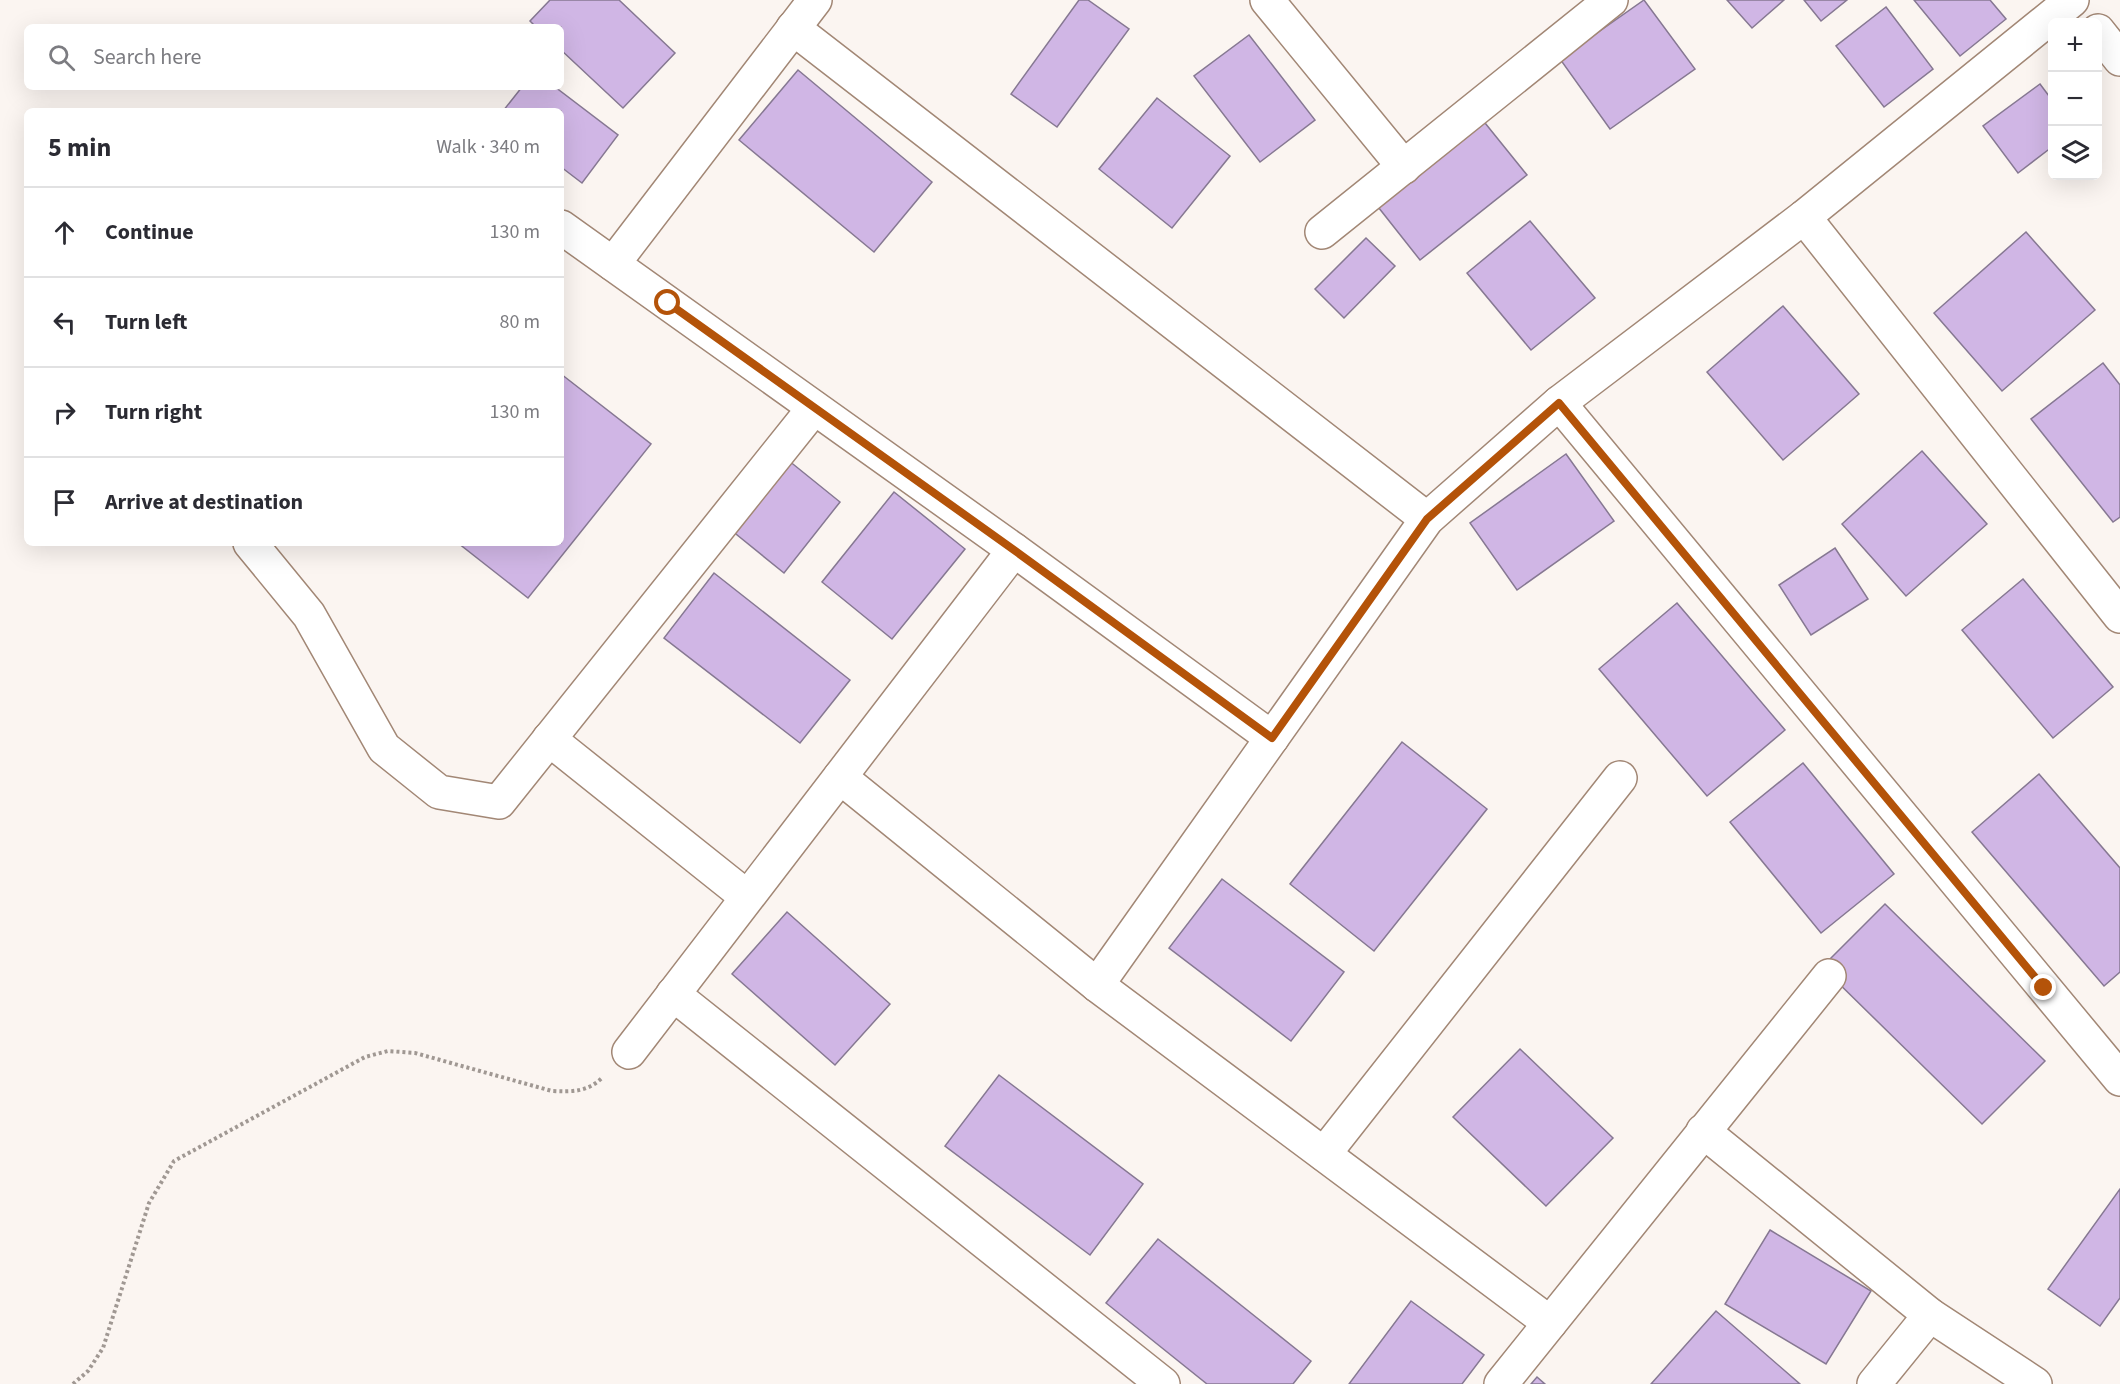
<!DOCTYPE html>
<meta charset="utf-8">
<style>
:root{--surface:#fff;--page:#f2f2f3;--text:#2b2b33;--muted:#7c7c81;--line:#e1e1e2}
body{margin:0;font-family:"Source Sans 3",sans-serif;background:var(--page);color:var(--text)}
.controls{position:absolute;right:18px;top:18px;display:grid;overflow:hidden;border-radius:9px;box-shadow:0 6px 24px #0002}
.controls button{width:54px;height:54px;display:grid;place-items:center;padding:0;border:0;border-bottom:2px solid var(--line);background:var(--surface);color:var(--text);font:30px sans-serif}
.stop{position:absolute;width:18px;height:18px;margin:-14px;border:4px solid #b45309;border-radius:50%;background:#fff}
.stop.end{background:#b45309;border-color:#fff;box-shadow:0 2px 6px #0008}
.list{margin:0;padding:0;list-style:none}
h2{display:flex;justify-content:space-between;align-items:center;height:78px;margin:0;padding:0 24px;font-size:26px}
h2 small{font-size:20px;font-weight:400;color:var(--muted)}
.list li{display:grid;grid-template-columns:39px 1fr auto;gap:18px;align-items:center;box-sizing:border-box;height:90px;padding:0 24px;border-top:2px solid var(--line)}
.list b{display:block;font-size:22px;white-space:nowrap}
.list em{font-size:20px;font-style:normal;color:var(--muted)}
.icon{flex:none;width:33px;height:33px;fill:none;stroke:currentColor;stroke-width:2;stroke-linecap:round;stroke-linejoin:round}
.map{position:relative;flex:none;width:2120px;height:1384px;overflow:hidden}
.search{position:absolute;background:var(--surface);box-shadow:0 6px 24px #0002;left:24px;top:24px;width:540px;height:66px;display:flex;align-items:center;gap:15px;box-sizing:border-box;padding:0 21px;border-radius:9px;color:var(--muted);font-size:22px}
.panel{position:absolute;background:var(--surface);box-shadow:0 6px 24px #0002;left:24px;top:108px;width:540px;height:438px;border-radius:9px}
.map>svg:first-child{display:block}
.building{fill:#d0b6e5;stroke:#867892;stroke-width:1.5}
.lines{fill:none;stroke-linecap:round;stroke-linejoin:round}
.street-casing{stroke:#a28775;stroke-width:36}
.path{stroke:#a09893;stroke-width:4;stroke-dasharray:3 3;stroke-linecap:butt}
.street{stroke:#fff;stroke-width:33}
.route{stroke:#b45309;stroke-width:8}
</style>
<div class="map">
<svg width="2120" height="1384" viewBox="0 0 2120 1384">
<rect width="100%" height="100%" fill="#fbf5f1"/>
<g class="building">
<path d="M550 0H619L675 53 623 108 561 50V27H536L530 21Z"/>
<path d="M1079 0H1088L1129 29 1057 127 1011 94Z"/>
<path d="M1644 0 1695 69 1610 129 1560 59Z"/>
<path d="M1727 0H1784L1752 28Z"/>
<path d="M1804 0H1847L1821 21Z"/>
<path d="M1914 0H1990L2006 19 1960 56Z"/>
<path d="M1886 7 1933 69 1884 107 1836 46Z"/>
<path d="M1249 35 1315 120 1260 162 1194 76Z"/>
<path d="M798 70 932 182 874 252 739 140Z"/>
<path d="M2040 84 2052 100V147L2018 173 1983 126Z"/>
<path d="M522 87H555L618 135 582 183 561 167V111H503Z"/>
<path d="M1157 98 1230 156 1172 228 1099 169Z"/>
<path d="M1481 118 1527 175 1420 260 1375 203Z"/>
<path d="M1530 221 1595 298 1531 350 1467 273Z"/>
<path d="M2026 232 2095 310 2002 391 1934 313Z"/>
<path d="M1366 238 1395 266 1344 318 1315 289Z"/>
<path d="M1783 306 1859 394 1783 460 1707 372Z"/>
<path d="M2103 363 2120 385V517L2113 522 2031 419Z"/>
<path d="M561 374 651 444 528 598 458 543H561Z"/>
<path d="M1922 451 1987 524 1906 596 1842 524Z"/>
<path d="M1566 454 1614 521 1517 590 1470 523Z"/>
<path d="M783 456 840 502 784 573 726 526Z"/>
<path d="M894 492 965 549 892 639 822 582Z"/>
<path d="M1835 548 1868 599 1811 635 1779 585Z"/>
<path d="M714 573 850 680 800 743 664 638Z"/>
<path d="M2023 579 2113 687 2053 738 1962 630Z"/>
<path d="M1677 603 1785 730 1707 796 1599 669Z"/>
<path d="M1402 742 1487 809 1374 951 1290 884Z"/>
<path d="M1803 763 1894 874 1821 933 1730 822Z"/>
<path d="M2039 774 2120 868V972L2104 986 1972 832Z"/>
<path d="M1222 879 1344 972 1291 1041 1169 948Z"/>
<path d="M1885 904 2045 1061 1982 1124 1822 967Z"/>
<path d="M787 912 890 1004 835 1065 732 974Z"/>
<path d="M1520 1049 1613 1138 1546 1206 1453 1117Z"/>
<path d="M999 1075 1143 1184 1090 1255 945 1146Z"/>
<path d="M2120 1189V1298L2100 1326 2048 1289Z"/>
<path d="M1770 1230 1871 1291 1826 1364 1725 1304Z"/>
<path d="M1158 1239 1311 1361 1293 1384H1207L1106 1303Z"/>
<path d="M1411 1301 1484 1355 1462 1384H1349Z"/>
<path d="M1716 1311 1800 1384H1651Z"/>
<path d="M1537 1377 1545 1384H1531Z"/>
</g>
<g class="lines">
<defs>
<g id="street">
<path d="M1267 0 1404 167"/>
<path d="M793 28 1427 519"/>
<path d="M2098 31 2120 59"/>
<path d="M1804 217 2120 616"/>
<path d="M561 227 1014 550 1272 738"/>
<path d="M1322 232 1611 0"/>
<path d="M613 264 815 0"/>
<path d="M1559 403 2120 1079"/>
<path d="M250 543 309 615 384 748 439 792 499 802 814 408"/>
<path d="M549 739 747 897"/>
<path d="M840 777 1097 985 1550 1323"/>
<path d="M1097 985 1427 519 1559 403 1804 217 2072 0"/>
<path d="M673 994 1163 1384"/>
<path d="M629 1052 1014 550"/>
<path d="M1703 1131 1930 1315 2035 1384"/>
<path d="M1324 1154 1620 778"/>
<path d="M1501 1384 1829 976"/>
<path d="M1874 1384 1930 1315"/>
</g>
</defs>
<use href="#street" class="street-casing"/>
<path class="path" d="M73 1384 88 1371 103 1348 149 1203 174 1161 365 1057 388 1051 415 1053 552 1091C572 1092 587 1092 602 1078"/>
<use href="#street" class="street"/>
</g>
<g class="lines">
<path class="route" d="M668 303 1014 550 1272 738 1427 519 1559 403 2044 988"/>
</g>
</svg>
<div class="controls">
<button>+</button>
<button>−</button>
<button><svg class="icon" aria-label="layers" viewBox="0 0 24 24"><path d="M12 4l9 5-9 5-9-5zM3 14l9 5 9-5"/></svg></button>
</div>
<div class="stop" style="left:668px;top:303px"></div>
<div class="stop end" style="left:2044px;top:988px"></div>
<div class="search"><svg class="icon" aria-label="search" viewBox="0 0 24 24"><circle cx="10" cy="10" r="6"/><path d="M15 15l6 6"/></svg>Search here</div>
<section class="panel">
<h2>5 min<small>Walk · 340 m</small></h2>
<ul class="list">
<li><svg class="icon" aria-label="ahead" viewBox="0 0 24 24"><path d="M12 20V5M6 11l6-6 6 6"/></svg><div><b>Continue</b></div><em>130 m</em></li>
<li><svg class="icon" aria-label="left" viewBox="0 0 24 24"><path d="M17 20v-9H6M10 6l-5 5 5 5"/></svg><div><b>Turn left</b></div><em>80 m</em></li>
<li><svg class="icon" aria-label="right" viewBox="0 0 24 24"><path d="M7 20v-9h11M14 6l5 5-5 5"/></svg><div><b>Turn right</b></div><em>130 m</em></li>
<li><svg class="icon" aria-label="arrive" viewBox="0 0 24 24"><path d="M6 21V4h12l-3 4 3 4H6"/></svg><div><b>Arrive at destination</b></div></li>
</ul>
</section>
</div>
